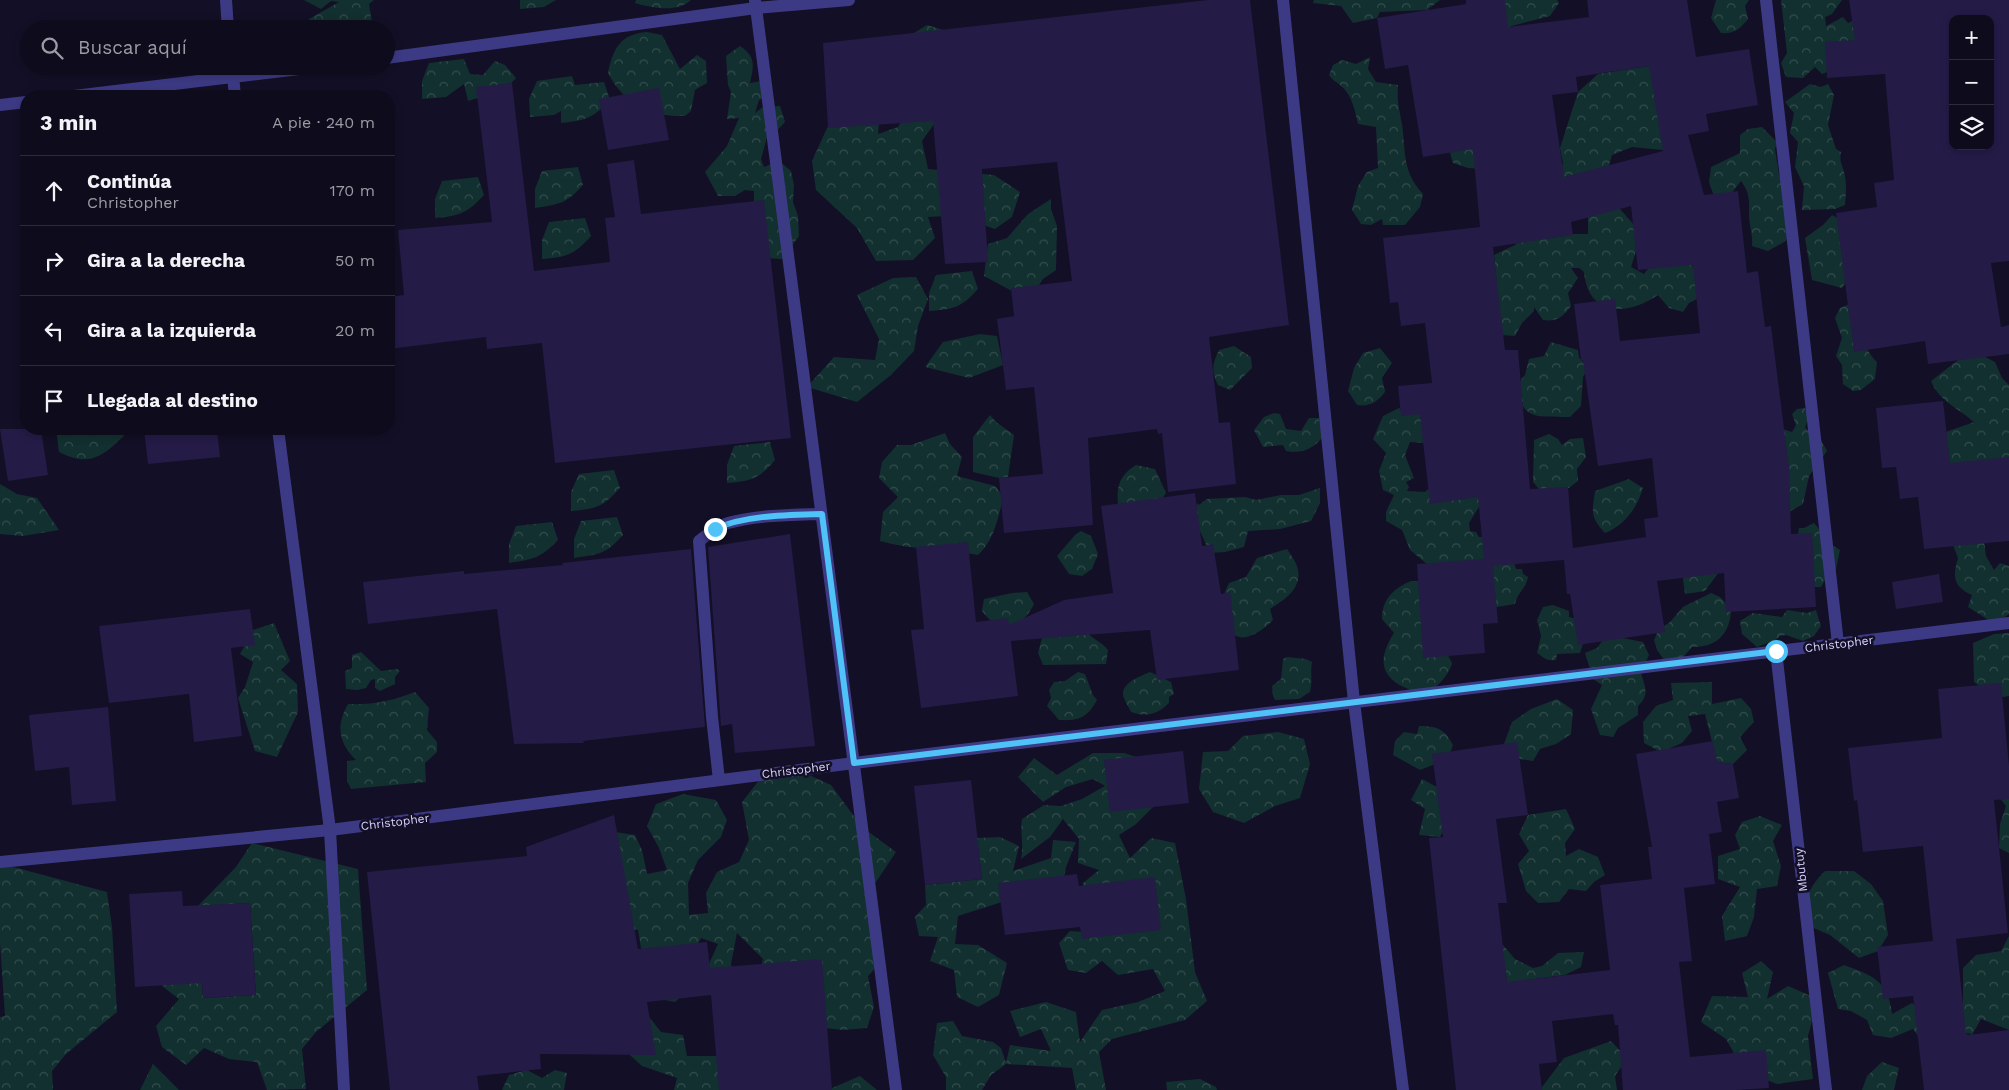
<!DOCTYPE html>
<html lang="es">
<meta charset="utf-8">
<style>
:root{--surface:#0e0b1c;--page:#1c1929;--text:#f1f3f6;--muted:#9b9ba3;--line:#2e2b3b}
body{margin:0;font-family:"Work Sans",sans-serif;background:var(--page);color:var(--text)}
.controls{position:absolute;right:15px;top:15px;display:grid;overflow:hidden;border-radius:10px;box-shadow:0 2px 8px #0003}
.controls button{width:45px;height:45px;display:grid;place-items:center;padding:0;border:0;border-bottom:1px solid var(--line);background:var(--surface);color:var(--text);font:25px sans-serif}
.stop{position:absolute;width:15px;height:15px;margin:-11px;border:4px solid #4fc3f7;border-radius:50%;background:#fff}
.stop.end{background:#4fc3f7;border-color:#fff;box-shadow:0 1px 5px #0008}
.list{margin:0;padding:0;list-style:none}
h2{display:flex;justify-content:space-between;align-items:center;height:65px;margin:0;padding:0 20px;font-size:21px}
h2 small{font-size:16px;font-weight:400;color:var(--muted)}
.list li{display:grid;grid-template-columns:32px 1fr auto;gap:15px;align-items:center;box-sizing:border-box;height:70px;padding:0 20px;border-top:1px solid var(--line)}
.list b{display:block;font-size:19px;white-space:nowrap}
.list p{margin:0;font-size:16px;white-space:nowrap;color:var(--muted)}
.list em{font-size:16px;font-style:normal;color:var(--muted)}
.icon{flex:none;width:28px;height:28px;fill:none;stroke:currentColor;stroke-width:2;stroke-linecap:round;stroke-linejoin:round}
.map{position:relative;flex:none;width:2009px;height:1090px;overflow:hidden}
.search{position:absolute;background:var(--surface);box-shadow:0 2px 8px #0003;left:20px;top:20px;width:375px;height:55px;display:flex;align-items:center;gap:12px;box-sizing:border-box;padding:0 18px;border-radius:28px;color:var(--muted);font-size:19px}
.panel{position:absolute;background:var(--surface);box-shadow:0 2px 8px #0003;left:20px;top:90px;width:375px;height:345px;border-radius:20px}
.map>svg:first-child{display:block}
.forest{fill:url(#forest-crowns)}
.building{fill:#241b47;fill-rule:evenodd}
.lines{fill:none;stroke-linecap:round;stroke-linejoin:round}
.lane{stroke:#3d3a85;stroke-width:12}
.street{stroke:#3d3a85;stroke-width:12}
.route{stroke:#4fc3f7;stroke-width:6}
.labels{text-anchor:middle;dominant-baseline:central;stroke-width:5;stroke-linejoin:round;paint-order:stroke}
.street-label{font-size:12px;fill:#d9d4ff;stroke:#130f26}
</style>
<div class="map">
<svg width="2009" height="1090" viewBox="0 0 2009 1090">
<defs>
<pattern id="forest-crowns" width="20" height="18" patternUnits="userSpaceOnUse" patternTransform="scale(1.25)"><rect width="20" height="18" fill="#12302f"/><path d="M2 6a3 3 0 1 1 6 0M12 15a3 3 0 1 1 6 0" fill="none" stroke="#344d4e"/></pattern>
</defs>
<rect width="100%" height="100%" fill="#130f26"/>
<g class="forest">
<path d="M304 0H374L369 4 373 29H309V19L339 2 331 1 321 9Z"/>
<path d="M520 0H556L544 7 520 9Z"/>
<path d="M636 0H691C678 13 651 8 635 3Z"/>
<path d="M1314 0H1440L1427 10 1380 12 1377 18 1353 23 1341 6 1313 3Z"/>
<path d="M1502 0H1557L1559 3 1550 16 1508 27Z"/>
<path d="M1716 0H1749L1745 6 1748 19C1740 29 1734 34 1721 33L1711 18Z"/>
<path d="M1781 0H1842L1832 14 1825 17 1826 26 1843 17 1848 23 1863 16 1875 21 1838 68 1822 74 1815 67 1803 78 1786 77 1781 63 1787 53Z"/>
<path d="M927 25 970 38 934 124 922 141 928 169 994 175 1020 192 1012 217 995 229 986 226 979 214 928 217 935 238 913 260 876 261 857 228 816 190 812 161 843 93 881 100 878 134 898 127 918 93 901 41Z"/>
<path d="M647 32 662 35 680 69 697 55 706 61 707 83 695 90 691 111 685 116C650 117 624 104 608 73 613 48 621 34 647 32Z"/>
<path d="M740 46C756 57 754 65 750 83L767 80 768 97 759 100 755 113 763 107 780 106 785 122 775 133 767 137 761 159 764 167 779 161 791 171 794 185 793 202 798 216 799 236 782 259 765 258 754 217V191L745 190 735 196H718L705 172 727 146 739 118 727 119 731 92 728 85 726 56Z"/>
<path d="M1370 57 1368 69 1376 82 1398 85C1397 103 1399 107 1402 124 1406 153 1402 171 1423 194L1420 207 1405 225H1383L1382 219 1371 225 1361 224 1352 210 1358 186 1367 172 1378 168 1376 127 1358 124C1355 112 1352 94 1341 86 1336 81 1333 81 1329 75L1333 65 1342 60 1356 64Z"/>
<path d="M464 59 470 74 483 75 495 61 505 65 516 78 506 89 468 101 464 84 446 97 422 99V81L429 63Z"/>
<path d="M1649 66 1675 146 1663 150 1632 147 1612 155 1609 165 1620 209 1634 225 1636 251 1631 267 1644 274 1653 262 1690 264 1708 277 1705 295 1689 303 1683 312 1669 308 1658 295C1628 316 1588 317 1584 272L1579 268H1571L1578 278 1568 293 1571 306C1563 317 1557 322 1543 320L1534 307V311L1522 323 1515 336 1502 335 1494 255 1515 245 1524 234H1588V216L1553 190 1563 163 1560 148 1578 92 1598 74Z"/>
<path d="M572 76 575 85 604 82 610 100C592 119 586 120 561 123V111L554 115 530 117 529 99 537 81Z"/>
<path d="M1810 84 1821 87 1828 84 1834 95 1828 125 1836 149 1841 152C1839 161 1842 164 1844 172 1847 183 1846 194 1845 205L1835 209 1802 210 1804 186 1795 167 1798 142 1790 133 1794 113 1785 102Z"/>
<path d="M1762 127 1777 142 1775 149 1779 175 1789 183 1793 224 1786 241 1768 251 1752 246C1753 236 1750 228 1749 218 1749 203 1751 194 1741 181L1730 195 1715 199 1709 182 1711 167 1740 153V135L1748 129Z"/>
<path d="M1467 135 1483 169 1468 168 1453 163 1450 153Z"/>
<path d="M578 167 583 185C566 204 560 204 535 208V189L542 171Z"/>
<path d="M478 177 484 195C467 213 460 216 435 218V199L442 181Z"/>
<path d="M1051 199V209L1057 226 1056 270 1043 279 1029 300 984 276 988 244 1007 238 1028 214Z"/>
<path d="M1832 215 1841 220 1852 273 1842 288 1812 280 1805 238 1823 225Z"/>
<path d="M585 218 591 236C574 255 567 257 542 259V240L549 222Z"/>
<path d="M972 271 978 289C961 308 954 309 929 311V293L936 275Z"/>
<path d="M916 277 928 299 918 326 914 351 891 375 857 402 807 387 834 357 875 360 879 339 857 295 893 278Z"/>
<path d="M1852 303C1858 323 1862 348 1877 362L1875 379 1861 390 1853 391 1843 384 1842 365 1836 356 1842 338 1835 318 1840 308Z"/>
<path d="M980 334 997 336 1003 365 969 378 925 367 943 342Z"/>
<path d="M1551 342 1578 350 1579 358 1589 366 1583 377 1581 406 1570 417C1537 416 1521 422 1517 384L1525 375 1529 359 1544 356Z"/>
<path d="M1234 346 1251 357 1252 368 1230 390 1218 385C1211 371 1212 364 1219 350Z"/>
<path d="M1380 348 1392 363 1382 378 1385 392C1377 402 1370 407 1357 405L1348 391 1354 368 1363 353Z"/>
<path d="M1971 350 1995 362 2002 378 2009 385V479L1952 486 1943 433 1974 422C1958 408 1939 401 1931 381Z"/>
<path d="M1399 408 1409 414 1425 411 1428 443 1410 442 1405 455 1414 478 1406 482 1409 487 1407 491 1425 492 1436 482 1467 483 1482 502 1469 523 1470 531 1476 532 1479 537H1494L1514 562 1516 569H1522L1523 574 1528 577C1526 589 1517 593 1515 604L1491 608 1433 569 1410 550 1402 530 1386 521V512L1394 495 1383 490 1379 471 1386 453 1373 439 1383 416Z"/>
<path d="M1805 408 1808 418 1805 428 1820 438 1827 451 1809 476 1803 504 1789 512 1779 428 1792 432 1796 425 1792 414 1797 409Z"/>
<path d="M1274 413 1280 414 1286 429 1301 431 1309 418H1319L1323 437C1312 449 1303 454 1286 451L1283 445 1263 447 1254 430 1264 417Z"/>
<path d="M990 415 996 422 1014 435 1008 477 999 478 973 472V437Z"/>
<path d="M56 429H129C126 435 118 441 113 446 94 462 82 463 59 452Z"/>
<path d="M945 433 950 444 962 457 957 476 995 486 1004 497C997 519 995 539 978 555 946 549 912 550 880 541L883 512 898 497 879 478 882 462 897 445H911Z"/>
<path d="M1549 434 1558 439 1562 445 1570 439 1583 438 1586 457 1577 469 1578 481 1550 502 1533 482 1534 440Z"/>
<path d="M770 442 775 460C759 479 751 481 727 483V465L734 446Z"/>
<path d="M1136 465 1155 469 1166 493 1155 509 1118 504C1116 486 1120 475 1136 465Z"/>
<path d="M614 470 620 488C603 507 596 509 571 511V492L579 474Z"/>
<path d="M1629 479 1643 488C1637 508 1625 525 1605 533 1590 517 1592 512 1595 491Z"/>
<path d="M0 484 17 494 37 498 59 530 23 536 0 534Z"/>
<path d="M1320 488V503L1311 521 1280 529 1248 531 1244 547 1225 552 1210 553 1200 531 1193 538 1197 503 1199 505 1207 499 1245 497 1256 500 1281 495H1299Z"/>
<path d="M617 517 623 535C605 555 599 554 574 558V539L581 521Z"/>
<path d="M552 522 558 540C540 559 533 559 509 563V544L516 526Z"/>
<path d="M1814 523 1832 545 1840 550 1836 569 1830 573 1829 579 1825 580 1821 587H1809L1796 545 1799 528H1804Z"/>
<path d="M1081 531 1091 536 1098 554 1092 569 1082 576 1069 574 1057 556 1076 534Z"/>
<path d="M1983 533 1986 556 1994 570 2000 563 2009 566V614L1995 624 1968 607 1972 595C1954 587 1952 577 1958 558L1953 545Z"/>
<path d="M1287 549C1291 555 1297 563 1298 570 1302 589 1283 601 1270 609L1273 620C1263 631 1238 649 1228 627 1225 619 1223 609 1221 601L1229 583 1246 577 1257 558Z"/>
<path d="M1682 571 1719 572 1705 591 1685 594Z"/>
<path d="M1411 581H1423L1445 650 1452 663C1450 674 1433 694 1420 694 1416 694 1410 690 1406 688 1378 676 1379 656 1394 633L1382 619C1382 599 1394 588 1411 581Z"/>
<path d="M1027 592 1034 604C1022 629 1000 636 982 611L984 599 1012 593Z"/>
<path d="M1711 593 1720 597 1731 608C1731 633 1717 648 1692 647L1678 663 1667 664 1657 650 1654 640 1658 631 1670 622 1683 607Z"/>
<path d="M1553 605 1569 611V617L1577 619 1584 641 1580 653 1557 654 1556 660C1545 661 1545 658 1537 653L1541 636 1537 620 1543 607Z"/>
<path d="M1787 610 1807 613 1816 610 1821 626 1814 636 1803 641 1786 635 1780 636 1776 640 1757 647 1742 634 1740 621 1753 613 1782 617Z"/>
<path d="M274 623 290 661 281 670 297 684 298 712 277 757 255 751 238 698 245 687 253 662 240 654 253 630Z"/>
<path d="M1086 631C1093 640 1101 641 1108 650L1106 664 1043 665 1038 653 1042 638Z"/>
<path d="M2009 633V696L1996 698 1974 682 1973 643 1994 634Z"/>
<path d="M1607 635 1643 642 1649 655 1641 673C1645 687 1650 695 1638 706V715L1618 728 1613 737 1600 735 1591 709 1602 685 1593 679 1585 653 1597 648Z"/>
<path d="M361 652 381 671 397 669 400 671 395 677V684L380 691 375 688V679L371 680 366 688 357 690 346 689 345 671 352 668V655Z"/>
<path d="M1287 657 1306 659 1312 662C1310 673 1313 681 1310 692L1299 699 1275 700 1273 696 1272 686 1281 679 1283 659Z"/>
<path d="M1078 672 1085 674 1093 695 1097 700C1087 718 1079 721 1059 720L1047 706 1051 698 1049 690 1054 682 1065 681Z"/>
<path d="M1150 672 1171 682 1174 694 1169 697V703C1157 715 1146 717 1131 712 1129 707 1123 699 1123 694 1123 682 1141 676 1150 672Z"/>
<path d="M1712 682V704L1741 698 1751 709 1754 722 1740 737 1747 750 1733 764 1717 762 1705 714 1688 716 1692 731 1682 743 1661 752 1644 743 1643 722 1656 706 1673 700 1671 683Z"/>
<path d="M415 692 429 708 427 730 437 742V752L425 763 426 782 351 789 347 781V761L356 760C338 743 336 725 348 704 372 705 392 701 415 692Z"/>
<path d="M1557 699 1573 710 1571 734 1556 744 1540 749 1533 761 1520 759 1504 744 1512 722 1531 709Z"/>
<path d="M1419 726C1437 726 1445 729 1453 745L1448 759 1420 770 1393 755 1395 741 1404 732 1417 734Z"/>
<path d="M1278 732 1304 739 1310 764 1300 798 1275 806 1244 823 1213 812 1199 789 1203 752 1228 751 1243 736Z"/>
<path d="M1093 753H1124L1149 761 1153 807 1135 825 1119 835 1130 858 1151 838 1175 843 1186 899 1195 972 1207 1001 1185 1020 1112 1039 1099 1052 1106 1090H1076L1072 1068 1006 1064 991 1075 982 1090H946V1077L933 1055 937 1023 953 1021 962 1036 993 1042 1001 1048 1006 1063 1010 1045 1051 1051 1041 1029 1020 1037 1010 1011 1046 1002 1076 1012 1080 1042 1102 1010 1138 1002 1165 991 1153 969 1118 975 1102 961 1086 973 1068 970 1059 943 1070 931 1097 933 1081 899 1083 883 1099 870 1078 863 1079 839 1063 819 1050 837 1021 859C1024 845 1020 833 1022 819L1044 805 1061 806 1082 799 1105 786 1093 779 1066 787 1043 802 1018 777 1034 758 1057 775Z"/>
<path d="M798 770 831 785 862 827 896 852 870 891 879 964 868 976 874 1007 867 1028 843 1030 807 1026 757 983 763 959 737 933 731 964 736 981 707 968 718 944 701 938 688 960 695 982 675 1002 649 997 638 930 628 929 608 831 635 835 642 850 647 874 667 870 659 848 647 826 656 804 683 794 716 800 727 820 721 837 698 860 688 883 689 915 708 913 706 893 717 872 739 862 749 840 742 802 764 774Z"/>
<path d="M1422 779 1450 794 1449 819 1440 837 1419 835 1425 809 1411 800Z"/>
<path d="M2009 784V853L1999 848 2000 824 2006 806 1995 792Z"/>
<path d="M1566 809 1575 829 1565 843 1566 856 1579 849 1598 857 1605 875 1594 882 1586 891 1569 889 1559 902 1538 903 1526 891 1518 864 1529 851 1519 834 1528 815Z"/>
<path d="M1760 816 1782 825 1773 841 1781 866 1777 886 1757 889 1754 917 1747 936 1725 941 1722 916 1740 887 1718 879V856L1740 849 1735 835 1742 822Z"/>
<path d="M1000 837 1019 846 1013 871 1051 858 1053 840 1076 842 1066 867 1061 893 1005 901 958 916 955 944 978 945 1007 963 999 995 978 1007 957 997 954 970 930 961 938 937 919 936 915 917 926 905 925 885 982 879 977 838Z"/>
<path d="M252 843 358 869 367 990 316 1032 302 1049 306 1089 267 1090 257 1062 229 1059 204 1048 186 1065 162 1047 156 1026 179 999 162 986 173 966 201 972 203 998 256 995 250 903 198 906 236 867Z"/>
<path d="M2 864 107 892 112 927 117 1012 66 1054 52 1071 53 1090H0V1017L5 1016 0 943V867Z"/>
<path d="M1825 871H1854L1871 884 1883 901 1888 935 1878 951 1859 958 1830 935 1809 926C1806 899 1805 891 1825 871Z"/>
<path d="M2009 936V1030L1981 1019 1972 1035 1968 1033 1945 1042 1919 1037 1913 1029 1891 1038 1873 1035 1867 1020 1851 1011 1838 1009 1828 973 1844 965C1873 976 1888 980 1892 1014L1912 1003 1927 1013 1963 1003V968L1976 955 2001 951Z"/>
<path d="M1502 944 1515 959 1533 968 1542 966 1558 953 1584 952 1581 967 1565 975 1526 980 1520 1003 1508 990Z"/>
<path d="M1761 961 1773 972 1767 999 1788 986 1818 999 1808 1036 1813 1079 1777 1084 1744 1071 1726 1039 1701 1022 1712 996 1748 997 1742 973Z"/>
<path d="M619 1014 650 1018 661 1032 683 1035 687 1056H717L791 1090H674L677 1078 642 1066 620 1046Z"/>
<path d="M1611 1041 1627 1058 1615 1076 1617 1090H1542V1087L1564 1058Z"/>
<path d="M1882 1062 1899 1068 1894 1090H1862L1867 1076Z"/>
<path d="M153 1064 179 1090H140Z"/>
<path d="M527 1070 542 1078 555 1070 567 1073 564 1090H502L509 1075Z"/>
<path d="M860 1076 877 1090H832V1088Z"/>
<path d="M1200 1079 1216 1087 1217 1090H1167L1166 1082Z"/>
</g>
<g class="building">
<path d="M1208 0H1250L1289 325 1209 337 1219 423 1230 422 1236 484 1168 492 1162 433 1158 434 1157 429 1088 438 1093 525 1004 533 999 478 1043 474 1034 387 1006 390 997 319 1014 316 1011 288 1072 281 1057 162 982 169 988 262 945 264 933 121 828 128 823 43Z"/>
<path d="M1466 0H1505L1508 27 1589 17 1587 0H1687L1696 57 1749 49 1758 105 1706 114 1709 131 1688 135 1704 195 1738 191 1747 273 1758 271 1765 327 1771 326 1789 468 1791 534 1812 533 1816 607 1726 612 1724 573 1657 581 1665 632 1578 645 1570 594H1567L1564 560 1493 566 1498 623 1483 624 1485 653 1423 658 1417 564 1484 559 1478 497 1430 504 1420 414 1401 416 1398 386 1432 383 1425 323 1401 326 1398 302 1390 303 1383 238 1480 227 1473 149 1423 157 1408 65 1385 69 1377 18 1466 4ZM1649 66 1663 151 1564 177 1552 95 1578 92 1576 77ZM1631 206 1638 270 1693 265 1700 333 1620 341 1615 299 1574 304 1581 360H1583L1598 466 1652 458 1658 517 1644 519 1646 537 1573 548 1568 487 1530 489 1518 350H1505L1493 247 1573 235 1571 222Z"/>
<path d="M1849 0H2009V261L1991 263 2001 327 2009 325V354L1928 364 1925 341 1854 352 1836 213 1877 207 1874 183 1894 180 1885 74 1827 78 1825 42 1855 40ZM1953 19H1990V146H1953Z"/>
<path d="M512 83 534 271 610 262 605 218 615 217 607 164 634 160 641 214 764 200 791 438 555 463 542 343 487 349 486 337 389 349V297L404 295 398 230 492 222 476 87Z"/>
<path d="M659 88 669 140 608 150 599 99Z"/>
<path d="M1943 401 1950 463 2009 457V541L1924 549 1918 497 1900 499 1896 467 1882 468 1876 408Z"/>
<path d="M0 429H41L48 475 8 481Z"/>
<path d="M144 429H217L220 457 148 464Z"/>
<path d="M1195 493 1202 546 1213 544 1221 594 1230 592 1239 670 1157 680 1150 630 1011 641 1018 696 921 708 911 630 924 629 916 547 968 542 976 622 1008 618 1009 625 1064 600 1113 593 1101 506Z"/>
<path d="M790 534 815 746 735 753 732 724 721 726 708 547Z"/>
<path d="M691 549 705 727 583 741 584 743 514 744 497 609 368 624 363 582 464 571V574L563 565 562 563Z"/>
<path d="M1939 574 1943 602 1896 609 1892 582Z"/>
<path d="M250 609 255 645 231 648 242 736 194 742 189 694 109 703 99 626Z"/>
<path d="M2001 683 2009 765V799L1994 800 2008 933 1956 939 1966 1033 1968 1035 2009 1030V1090H1924L1913 996 1883 999 1877 947 1933 941 1923 846 1863 852 1857 800 1854 801 1848 748 1942 738 1938 689Z"/>
<path d="M108 707 116 801 72 805 69 767 35 771 29 715Z"/>
<path d="M1713 741 1717 762 1733 764 1739 798 1717 802 1722 832 1709 834 1715 884 1684 888 1692 961 1679 962 1690 1057 1766 1050 1769 1088 1736 1090H1623L1618 1025H1615L1613 1014 1552 1021 1557 1062 1539 1064 1542 1090H1456L1429 838 1443 837 1432 754 1517 742 1528 815 1496 819 1507 903H1498L1507 982 1610 970 1600 885 1652 879 1648 847H1652L1636 754Z"/>
<path d="M1183 751 1189 803 1110 812 1104 760Z"/>
<path d="M971 780 982 879 925 885 914 786Z"/>
<path d="M614 815 638 949 707 942 710 968 822 959 832 1090H719L711 995 647 1002 656 1055 540 1054 541 1069 477 1076 479 1090H390L367 872 527 856 526 847Z"/>
<path d="M1077 874 1079 886 1155 877 1161 930 1082 939 1080 927 1005 935 998 883Z"/>
<path d="M182 891 183 906 250 903 256 995 203 998 202 983 135 987 129 894Z"/>
</g>
<g class="lines">
<path class="lane" d="M719 780 712 717 699 541C708 534 717 526 728 523 757 515 791 515 821 514"/>
<g class="street">
<path d="M226 0 228 29"/>
<path d="M755 0 896 1090"/>
<path d="M1283 0 1354 702 1403 1090"/>
<path d="M1766 0 1838 644"/>
<path d="M386 58 756 8 849 0"/>
<path d="M232 66 235 96"/>
<path d="M74 96 324 66"/>
<path d="M0 105 26 102"/>
<path d="M278 429 330 830 344 1090"/>
<path d="M1776 651 1826 1090"/>
<path d="M0 862 330 830 854 763 2009 623"/>
</g>
</g>
<g class="lines">
<path class="route" d="M715 529C744 515 789 515 822 514L854 763 1776 651"/>
</g>
<g class="labels">
<g class="street-label">
<text transform="translate(1839 644) rotate(-7)">Christopher</text>
<text transform="translate(796 770) rotate(-7)">Christopher</text>
<text transform="translate(395 822) rotate(-7)">Christopher</text>
<text transform="translate(1801 870) rotate(-96)">Mbutuy</text>
</g>
</g>
</svg>
<div class="controls">
<button>+</button>
<button>−</button>
<button><svg class="icon" aria-label="layers" viewBox="0 0 24 24"><path d="M12 4l9 5-9 5-9-5zM3 14l9 5 9-5"/></svg></button>
</div>
<div class="stop" style="left:1776px;top:651px"></div>
<div class="stop end" style="left:715px;top:529px"></div>
<div class="search"><svg class="icon" aria-label="search" viewBox="0 0 24 24"><circle cx="10" cy="10" r="6"/><path d="M15 15l6 6"/></svg>Buscar aquí</div>
<section class="panel">
<h2>3 min<small>A pie · 240 m</small></h2>
<ul class="list">
<li><svg class="icon" aria-label="ahead" viewBox="0 0 24 24"><path d="M12 20V5M6 11l6-6 6 6"/></svg><div><b>Continúa</b><p>Christopher</p></div><em>170 m</em></li>
<li><svg class="icon" aria-label="right" viewBox="0 0 24 24"><path d="M7 20v-9h11M14 6l5 5-5 5"/></svg><div><b>Gira a la derecha</b></div><em>50 m</em></li>
<li><svg class="icon" aria-label="left" viewBox="0 0 24 24"><path d="M17 20v-9H6M10 6l-5 5 5 5"/></svg><div><b>Gira a la izquierda</b></div><em>20 m</em></li>
<li><svg class="icon" aria-label="arrive" viewBox="0 0 24 24"><path d="M6 21V4h12l-3 4 3 4H6"/></svg><div><b>Llegada al destino</b></div></li>
</ul>
</section>
</div>
